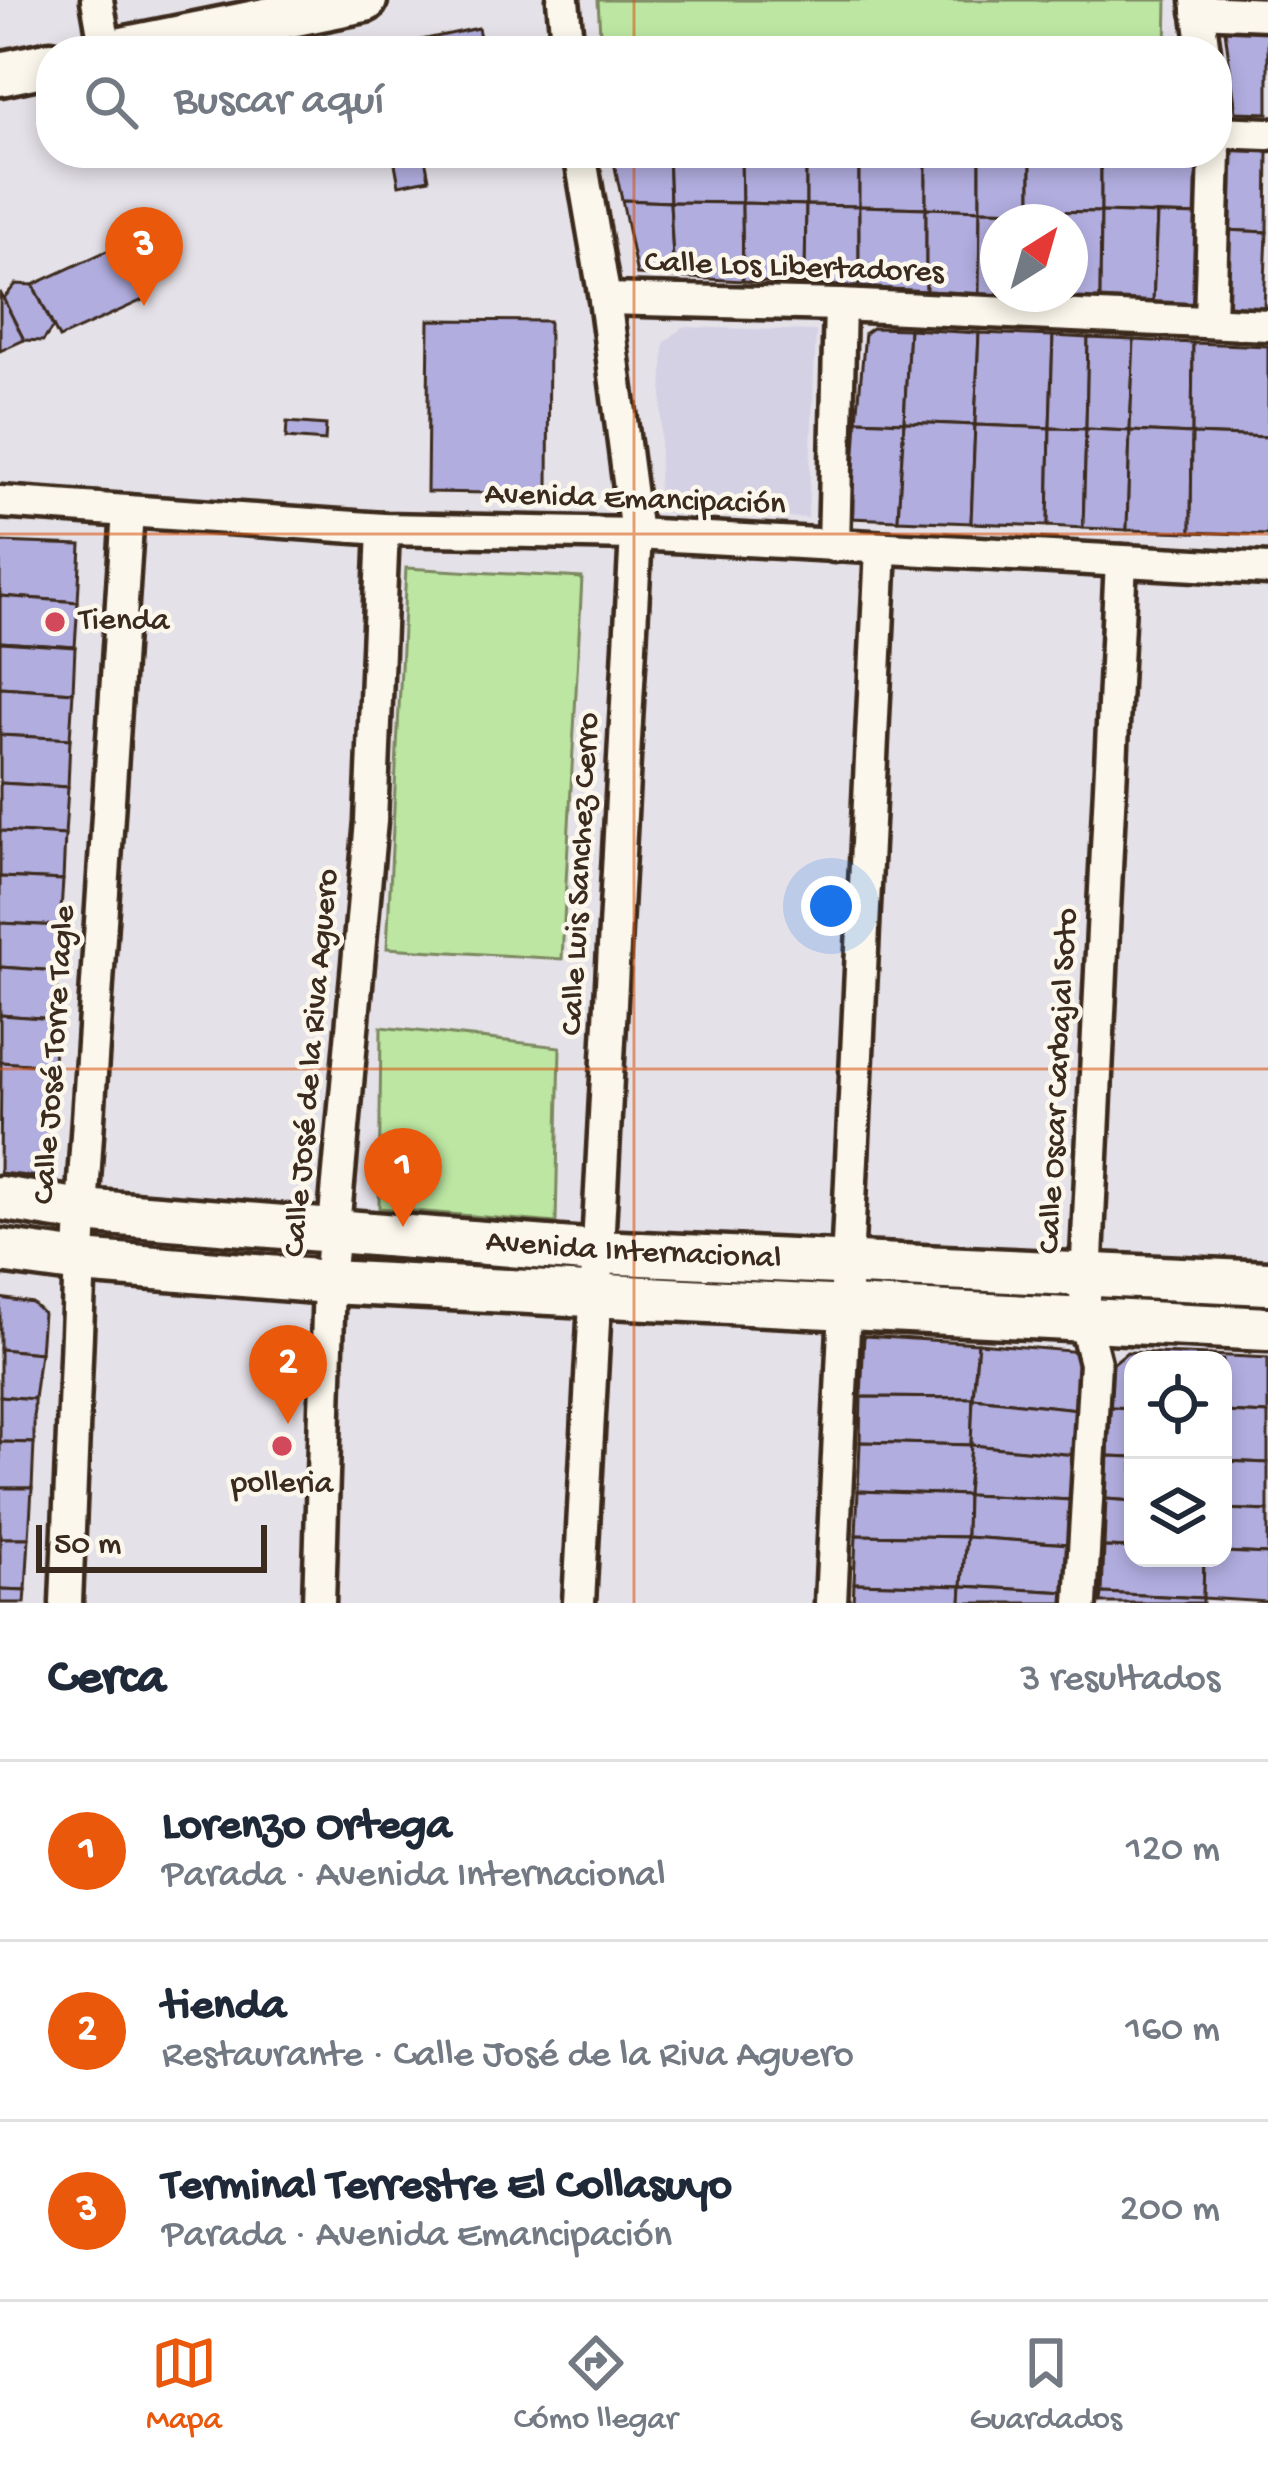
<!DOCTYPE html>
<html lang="es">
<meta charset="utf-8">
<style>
:root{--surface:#fff;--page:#f2f2f3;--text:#1f2937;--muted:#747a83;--line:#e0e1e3;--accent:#ea580c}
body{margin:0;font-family:"Gochi Hand",sans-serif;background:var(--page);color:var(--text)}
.controls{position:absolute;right:36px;bottom:36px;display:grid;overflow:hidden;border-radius:24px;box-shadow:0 6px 18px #0003}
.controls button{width:108px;height:108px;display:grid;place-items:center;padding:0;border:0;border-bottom:3px solid var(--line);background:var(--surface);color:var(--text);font:60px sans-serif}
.compass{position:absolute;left:980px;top:204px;width:108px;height:108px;border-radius:50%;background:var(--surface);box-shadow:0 6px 18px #0003;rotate:37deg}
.scale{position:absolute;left:36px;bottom:30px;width:231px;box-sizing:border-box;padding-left:12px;border:6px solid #3b2a1e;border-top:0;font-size:33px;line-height:42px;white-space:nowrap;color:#3b2a1e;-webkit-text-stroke:9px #fbf7ec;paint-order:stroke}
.you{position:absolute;left:831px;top:906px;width:42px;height:42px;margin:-30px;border:9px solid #fff;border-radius:50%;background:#1a73e8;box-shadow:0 0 0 18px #1a73e833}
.badge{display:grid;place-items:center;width:78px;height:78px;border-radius:50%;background:var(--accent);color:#fff;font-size:39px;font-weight:700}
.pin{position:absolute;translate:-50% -99px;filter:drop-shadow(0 3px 6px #0008)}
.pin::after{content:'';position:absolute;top:63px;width:42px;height:36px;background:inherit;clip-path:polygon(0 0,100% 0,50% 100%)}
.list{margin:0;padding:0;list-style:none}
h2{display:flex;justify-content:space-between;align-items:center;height:156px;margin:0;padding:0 48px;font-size:51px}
h2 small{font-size:39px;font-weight:400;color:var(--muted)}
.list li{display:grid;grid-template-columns:78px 1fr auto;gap:36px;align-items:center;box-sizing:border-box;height:180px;padding:0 48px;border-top:3px solid var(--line)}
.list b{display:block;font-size:45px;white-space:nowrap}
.list p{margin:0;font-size:39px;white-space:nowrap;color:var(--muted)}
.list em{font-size:39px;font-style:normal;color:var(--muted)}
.icon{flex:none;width:66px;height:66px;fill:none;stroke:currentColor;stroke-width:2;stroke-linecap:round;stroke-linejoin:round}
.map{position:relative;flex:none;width:1268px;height:1603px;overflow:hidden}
.search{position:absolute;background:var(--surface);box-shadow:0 6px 18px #0003;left:36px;right:36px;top:36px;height:132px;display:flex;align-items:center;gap:30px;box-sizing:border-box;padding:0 42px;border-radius:48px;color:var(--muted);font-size:45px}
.sheet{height:696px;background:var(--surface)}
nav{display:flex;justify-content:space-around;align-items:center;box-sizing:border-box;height:168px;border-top:3px solid var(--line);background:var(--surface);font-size:33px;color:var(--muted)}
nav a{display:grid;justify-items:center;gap:6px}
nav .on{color:var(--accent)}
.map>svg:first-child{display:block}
.built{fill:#d5d1e5}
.green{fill:#bce6a2;stroke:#7c8860;stroke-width:3}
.building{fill:#b1addf;stroke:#3b2a1e;stroke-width:3}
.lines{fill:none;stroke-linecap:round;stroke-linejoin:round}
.street-casing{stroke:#3b2a1e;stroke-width:39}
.secondary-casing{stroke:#3b2a1e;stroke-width:51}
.street{stroke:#fbf7ec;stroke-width:30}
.secondary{stroke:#fbf7ec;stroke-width:42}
.grid{fill:none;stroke:#d7540e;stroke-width:3;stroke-opacity:0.55}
.poi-dot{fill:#d1495b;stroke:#fbf7ec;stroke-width:4.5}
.labels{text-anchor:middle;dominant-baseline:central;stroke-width:9;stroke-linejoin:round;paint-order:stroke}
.street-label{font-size:33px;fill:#3b2a1e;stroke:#fbf7ec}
.poi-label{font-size:33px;fill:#3b2a1e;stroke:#fbf7ec;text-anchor:start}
</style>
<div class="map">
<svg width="1268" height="1603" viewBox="0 0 1268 1603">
<rect width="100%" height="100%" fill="#e5e1e8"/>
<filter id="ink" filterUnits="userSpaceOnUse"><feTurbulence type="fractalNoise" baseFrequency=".00833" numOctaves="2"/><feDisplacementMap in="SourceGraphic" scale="24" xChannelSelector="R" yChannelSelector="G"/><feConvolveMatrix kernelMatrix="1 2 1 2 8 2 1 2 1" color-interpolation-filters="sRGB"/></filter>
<g filter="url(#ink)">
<path class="built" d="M683 327 816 331 808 518 667 512 658 499 664 343Z"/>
<g class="green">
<path d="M598 0H1167L1166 51H601Z"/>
<path d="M406 568 582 578 562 959 387 948Z"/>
<path d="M381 1027 560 1047 556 1223 379 1208Z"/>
</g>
<g class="building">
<path d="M1224 23 1268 26V113L1236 112Z"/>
<path d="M478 28 483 51H414L412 42Z"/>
<path d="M1228 149 1268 150 1267 232 1225 230Z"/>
<path d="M393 153H424L429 179 399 185Z"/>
<path d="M612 153H668L670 202 622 200Z"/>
<path d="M668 153H741L742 203 670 202Z"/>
<path d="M741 153H806V205L742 203Z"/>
<path d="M806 153H859V206L806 205Z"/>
<path d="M859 153H926V208L859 206Z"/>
<path d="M926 153H980V210L926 208Z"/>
<path d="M980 153H1031V211L980 210Z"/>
<path d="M1031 153H1101V212L1031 211Z"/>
<path d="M1101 153H1207L1204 215 1101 212Z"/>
<path d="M622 200 670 202 674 277 637 275Z"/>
<path d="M670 202 742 203 743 281 674 277Z"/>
<path d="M742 203 806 205 805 284 743 281Z"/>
<path d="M806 205 859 206V287L805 284Z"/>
<path d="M859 206 926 208V291L859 287Z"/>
<path d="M926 208 980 210 979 294 926 291Z"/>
<path d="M980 210 1031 211V222H998V294H1031V297L979 294Z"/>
<path d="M1031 211 1101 212 1100 301 1031 297V294H1070V222H1031Z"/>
<path d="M1101 212 1157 214 1153 304 1100 301Z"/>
<path d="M1157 214 1204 215 1198 306 1153 304Z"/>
<path d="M1225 230 1267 232 1264 308 1231 307 1223 297Z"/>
<path d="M122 244 147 298 59 338 33 285Z"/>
<path d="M16 284 33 285 53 327 43 341 24 340 3 299Z"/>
<path d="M0 292 24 340 0 351Z"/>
<path d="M429 320 549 321 548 494 427 492Z"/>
<path d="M872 328 909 329 904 422 857 420 865 333Z"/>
<path d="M909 329 979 333 975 425 904 422Z"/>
<path d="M979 333 1053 336 1050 428 975 425Z"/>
<path d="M1053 336 1088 338 1086 429 1050 428Z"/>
<path d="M1088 338 1134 340 1130 431 1086 429Z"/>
<path d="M1134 340 1193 343 1192 434 1130 431Z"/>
<path d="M1193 343 1268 346V437L1192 434Z"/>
<path d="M857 420 904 422 898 520 851 518Z"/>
<path d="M287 422 326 425 325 441 286 438Z"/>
<path d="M904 422 975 425 971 523 898 520Z"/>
<path d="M975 425 1050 428 1048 526 971 523Z"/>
<path d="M1050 428 1086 429 1083 528 1048 526Z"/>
<path d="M1086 429 1130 431 1127 530 1083 528Z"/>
<path d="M1130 431 1192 434 1191 532 1127 530Z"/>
<path d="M1192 434 1268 437V535L1191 532Z"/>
<path d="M0 542 81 545 78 602 0 596Z"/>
<path d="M0 596 78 602 75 647 0 642Z"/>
<path d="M0 642 75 647 73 692 0 687Z"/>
<path d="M0 687 73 692 70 739 0 735Z"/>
<path d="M0 735 70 739 68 787 0 783Z"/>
<path d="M0 783 68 787 65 835 0 831Z"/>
<path d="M0 831 65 835 63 880 0 877Z"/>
<path d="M0 877 63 880 60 926 0 923Z"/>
<path d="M0 923 60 926 58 971 0 967Z"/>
<path d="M0 967 58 971 55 1019 0 1015Z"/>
<path d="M0 1015 55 1019 53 1066 0 1062Z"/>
<path d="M1 1062 53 1066 47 1178 0 1173Z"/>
<path d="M0 1298 32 1303 43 1313 40 1353 0 1349Z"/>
<path d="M864 1336 978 1343 973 1398 861 1397Z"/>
<path d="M978 1343 1082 1352 1078 1409 973 1398Z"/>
<path d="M0 1349 40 1353 34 1399 0 1396Z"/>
<path d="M1127 1352 1210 1355V1360H1133V1408L1110 1407 1111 1365Z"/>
<path d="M1210 1355 1268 1358V1414L1223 1412V1360H1210Z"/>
<path d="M0 1396 34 1399V1443L0 1442Z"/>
<path d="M861 1397 973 1398 971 1445 860 1442Z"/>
<path d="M973 1398 1078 1409 1075 1455 971 1445Z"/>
<path d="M1110 1407 1133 1408V1457L1108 1456Z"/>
<path d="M1223 1412 1268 1414V1463L1223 1461Z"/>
<path d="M0 1442 34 1443 32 1488H0Z"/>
<path d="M860 1442 971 1445 967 1495 858 1491Z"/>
<path d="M971 1445 1075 1455 1072 1500 967 1495Z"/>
<path d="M1108 1456 1133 1457V1501L1106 1499Z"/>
<path d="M1223 1461 1268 1463V1511L1223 1509Z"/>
<path d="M0 1488H32L29 1538H0Z"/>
<path d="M858 1491 967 1495 966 1537 856 1535Z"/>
<path d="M967 1495 1072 1500 1069 1544 966 1537Z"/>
<path d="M1106 1499 1133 1501V1548L1104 1547Z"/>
<path d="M1223 1509 1268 1511V1554L1223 1552Z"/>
<path d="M856 1535 966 1537 962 1586 854 1583Z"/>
<path d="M966 1537 1069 1544 1067 1592 962 1586Z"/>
<path d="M0 1538H29L26 1590 0 1589Z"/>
<path d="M1104 1547 1133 1548V1558H1204L1203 1598 1102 1593Z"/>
<path d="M1223 1552 1268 1554V1602L1203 1598 1204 1558H1223Z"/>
<path d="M854 1583 962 1586 961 1603H853Z"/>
<path d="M962 1586 1067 1592 1066 1603H961Z"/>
<path d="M0 1589 26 1590 25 1603H0Z"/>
<path d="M1102 1593 1203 1598V1603H1101Z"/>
</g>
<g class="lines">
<defs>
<g id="street">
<path d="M97 0 106 51"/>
<path d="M563 0 568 51"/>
<path d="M1197 0 1204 51"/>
<path d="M1198 11 1268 14"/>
<path d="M1217 132 1268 134"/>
<path d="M605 299 840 305 1268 325"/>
<path d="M1210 320 1215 153"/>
<path d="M0 502 383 529 636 534 1268 569"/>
<path d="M834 546 840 305"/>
<path d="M66 1603 82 1211 128 511"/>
<path d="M319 1603 329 1282 371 821 383 529"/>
<path d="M579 1603 636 534 605 299 580 153"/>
<path d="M831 1603 881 548"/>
<path d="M1081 1603 1095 1363 1084 1320 1121 561"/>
</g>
<g id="secondary">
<path d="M112 51 365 0"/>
<path d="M0 74 51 63"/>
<path id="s1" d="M0 1198 82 1211 598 1252 1268 1283"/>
<path d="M0 1251 81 1262 329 1282 1268 1329"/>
</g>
</defs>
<use href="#street" class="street-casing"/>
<use href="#secondary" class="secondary-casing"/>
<use href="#street" class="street"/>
<use href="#secondary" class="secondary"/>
</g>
</g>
<path class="grid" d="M634 0V51M634 153V1603M0 534H1268M0 1069H1268"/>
<g class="poi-dot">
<circle cx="55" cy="622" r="12"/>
<circle cx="282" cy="1446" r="12"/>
</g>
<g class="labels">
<g class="street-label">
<text transform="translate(794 269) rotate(2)">Calle Los Libertadores</text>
<text transform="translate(635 501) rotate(2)">Avenida Emancipación</text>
<text transform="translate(582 874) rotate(-87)">Calle Luis Sanchez Cerro</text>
<text transform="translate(56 1055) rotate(-86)">Calle José Torre Tagle</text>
<text transform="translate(313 1063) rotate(-85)">Calle José de la Riva Aguero</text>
<text transform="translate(1060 1081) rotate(-87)">Calle Oscar Carbajal Soto</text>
<text stroke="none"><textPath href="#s1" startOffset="636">Avenida Internacional</textPath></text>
</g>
<g class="poi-label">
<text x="79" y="622">Tienda</text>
<text x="282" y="1485" text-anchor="middle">polleria</text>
</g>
</g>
</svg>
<div class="controls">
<button><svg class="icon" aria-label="locate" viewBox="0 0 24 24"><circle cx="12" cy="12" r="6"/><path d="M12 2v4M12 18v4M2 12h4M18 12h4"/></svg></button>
<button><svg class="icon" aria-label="layers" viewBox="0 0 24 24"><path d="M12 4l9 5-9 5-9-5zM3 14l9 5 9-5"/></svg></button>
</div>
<svg class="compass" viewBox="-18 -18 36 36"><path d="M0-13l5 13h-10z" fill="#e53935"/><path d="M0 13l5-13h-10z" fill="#747a83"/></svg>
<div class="scale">50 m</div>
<div class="you"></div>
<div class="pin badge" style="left:403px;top:1227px">1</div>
<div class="pin badge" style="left:288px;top:1424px">2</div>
<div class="pin badge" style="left:144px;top:306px">3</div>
<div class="search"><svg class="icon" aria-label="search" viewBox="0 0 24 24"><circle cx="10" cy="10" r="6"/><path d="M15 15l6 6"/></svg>Buscar aquí</div>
</div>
<section class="sheet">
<h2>Cerca<small>3 resultados</small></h2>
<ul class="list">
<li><span class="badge">1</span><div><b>Lorenzo Ortega</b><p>Parada · Avenida Internacional</p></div><em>120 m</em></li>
<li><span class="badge">2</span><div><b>tienda</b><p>Restaurante · Calle José de la Riva Aguero</p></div><em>160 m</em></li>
<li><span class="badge">3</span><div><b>Terminal Terrestre El Collasuyo</b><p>Parada · Avenida Emancipación</p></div><em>200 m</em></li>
</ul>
</section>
<nav>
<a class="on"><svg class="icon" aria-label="map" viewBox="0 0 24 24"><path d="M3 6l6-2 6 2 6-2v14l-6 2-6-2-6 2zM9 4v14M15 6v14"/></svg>Mapa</a>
<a><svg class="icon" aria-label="directions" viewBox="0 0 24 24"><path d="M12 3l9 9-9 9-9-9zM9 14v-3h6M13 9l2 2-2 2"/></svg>Cómo llegar</a>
<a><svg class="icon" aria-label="saved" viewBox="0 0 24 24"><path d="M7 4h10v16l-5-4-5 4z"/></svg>Guardados</a>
</nav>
